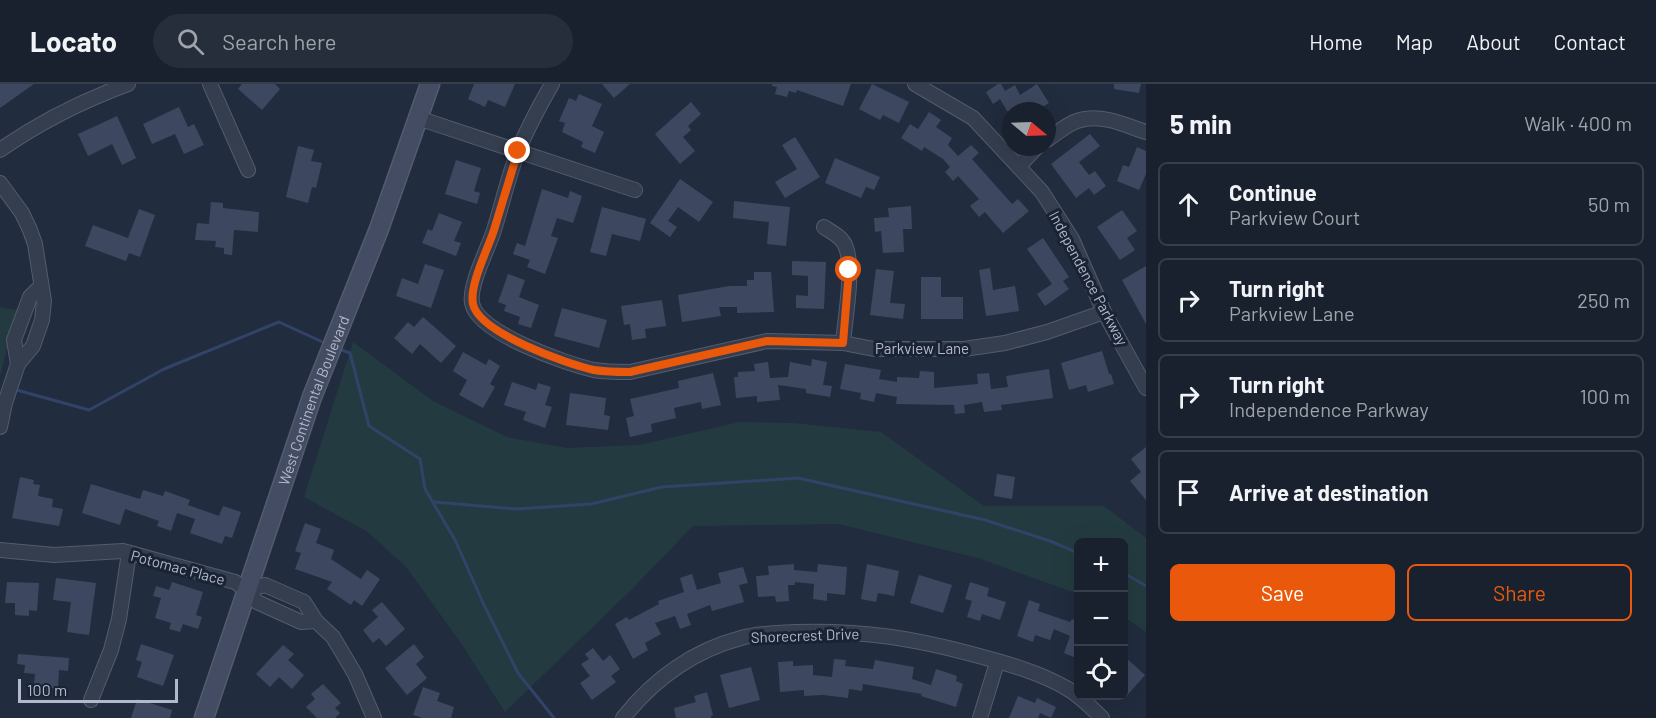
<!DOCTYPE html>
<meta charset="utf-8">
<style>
:root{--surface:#19212f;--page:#262e3b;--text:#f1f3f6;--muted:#9fa3aa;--line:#373e4b;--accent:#ea580c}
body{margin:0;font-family:Barlow,sans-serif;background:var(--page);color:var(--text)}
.controls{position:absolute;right:18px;bottom:18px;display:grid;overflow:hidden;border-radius:9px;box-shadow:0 6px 24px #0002}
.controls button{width:54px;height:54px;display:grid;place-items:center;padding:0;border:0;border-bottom:2px solid var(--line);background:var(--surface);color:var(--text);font:30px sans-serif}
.compass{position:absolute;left:1002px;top:18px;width:54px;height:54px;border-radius:50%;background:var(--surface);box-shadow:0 6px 24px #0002;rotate:109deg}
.scale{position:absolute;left:18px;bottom:15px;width:160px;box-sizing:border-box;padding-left:6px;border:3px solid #b1b9ca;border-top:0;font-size:16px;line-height:21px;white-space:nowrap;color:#b1b9ca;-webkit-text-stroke:4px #1a2334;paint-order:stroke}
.stop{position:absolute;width:18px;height:18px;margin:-14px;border:4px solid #ea580c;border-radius:50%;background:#fff}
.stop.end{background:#ea580c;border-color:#fff;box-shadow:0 2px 6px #0008}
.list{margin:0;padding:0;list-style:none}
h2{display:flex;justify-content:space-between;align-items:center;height:78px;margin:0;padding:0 24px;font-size:26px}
h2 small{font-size:20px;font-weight:400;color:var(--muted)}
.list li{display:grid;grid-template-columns:39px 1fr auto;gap:18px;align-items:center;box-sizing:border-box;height:84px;margin:0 12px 12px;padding:0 12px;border:2px solid var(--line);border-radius:9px}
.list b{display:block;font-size:22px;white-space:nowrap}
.list p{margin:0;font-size:20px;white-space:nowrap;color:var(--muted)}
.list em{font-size:20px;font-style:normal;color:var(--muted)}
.actions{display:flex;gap:12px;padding:18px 24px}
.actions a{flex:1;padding:14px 0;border:2px solid var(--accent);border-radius:9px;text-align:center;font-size:21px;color:var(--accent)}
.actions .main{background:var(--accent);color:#fff}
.icon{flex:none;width:33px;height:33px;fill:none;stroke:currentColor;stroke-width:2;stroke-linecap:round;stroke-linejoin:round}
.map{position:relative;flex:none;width:1146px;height:634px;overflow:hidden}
header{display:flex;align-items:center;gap:36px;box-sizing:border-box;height:84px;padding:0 30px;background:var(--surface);border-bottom:2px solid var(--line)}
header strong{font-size:28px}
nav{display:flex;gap:33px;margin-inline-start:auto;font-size:21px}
.search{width:420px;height:54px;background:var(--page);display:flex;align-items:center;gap:15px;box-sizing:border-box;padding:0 21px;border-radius:33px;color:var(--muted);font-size:22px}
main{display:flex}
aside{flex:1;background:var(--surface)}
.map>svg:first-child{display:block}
.green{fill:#233b40}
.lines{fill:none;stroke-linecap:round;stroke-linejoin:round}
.stream{stroke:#314366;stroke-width:3}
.building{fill:#3d4860}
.minor-casing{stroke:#535c6d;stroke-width:16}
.secondary-casing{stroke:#535c6d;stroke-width:21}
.minor{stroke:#353e4f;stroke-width:14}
.secondary{stroke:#434c62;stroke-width:18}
.route{stroke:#ea580c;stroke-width:8}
.labels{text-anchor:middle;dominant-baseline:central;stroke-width:6;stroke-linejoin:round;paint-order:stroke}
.street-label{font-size:15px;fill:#b1b9ca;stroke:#1a2334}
</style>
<header>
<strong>Locato</strong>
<div class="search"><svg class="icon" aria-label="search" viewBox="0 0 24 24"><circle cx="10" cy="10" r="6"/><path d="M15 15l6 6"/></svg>Search here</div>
<nav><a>Home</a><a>Map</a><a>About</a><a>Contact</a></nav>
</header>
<main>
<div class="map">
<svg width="1146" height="634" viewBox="0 0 1146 634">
<rect width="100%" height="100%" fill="#212c3f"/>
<g class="green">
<path d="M0 223 17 226 0 292Z"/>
<path d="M353 258 433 317 507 353 567 364 639 361 740 338 793 339 881 348 984 422H1104L1146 454V548L1124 533V458H1078V510L978 474 838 440 693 442 632 505 505 628 463 562 407 484 368 448 304 413Z"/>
</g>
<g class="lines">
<g class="stream">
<path d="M339 265 350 269 369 342 420 375 425 405 455 456 484 521 518 589 554 634"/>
<path d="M13 305 89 326 164 285 279 238 327 260"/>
<path d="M434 418 517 425 591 420 662 403 798 394 985 436 1050 457 1078 469"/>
<path d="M1124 489 1146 502"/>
</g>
</g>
<g class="building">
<path d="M0 0H34L0 24Z"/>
<path d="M242 0H275L280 5 262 26 238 5Z"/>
<path d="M474 0H515L505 23 488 16 485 23 468 15Z"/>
<path d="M602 0H630L614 14Z"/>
<path d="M772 0H851L843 22 797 6 796 9 789 7 787 13 775 10 777 3 772 2Z"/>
<path d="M872 0 909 18 899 39 883 31 880 36 859 25Z"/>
<path d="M998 0H1001L1005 7 1015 1 1020 11 1037 0 1049 19 1036 27H1007L1000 15 993 20 986 8Z"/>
<path d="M1114 0H1141L1139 9 1114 5Z"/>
<path d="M579 10 602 20 592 42 604 48 595 69 581 63 583 58 562 48 565 39 559 37 569 14 576 17Z"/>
<path d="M691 18 701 30 688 42 691 46 683 53 695 67 680 80 655 50Z"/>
<path d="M179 23 188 43 194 40 204 61 184 70 175 50 152 60 143 40Z"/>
<path d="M929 28 941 36 936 43 952 54 948 61 958 72 971 61 979 69 972 75 1012 120 1018 115 1029 127 1003 149 985 128 979 133 970 122 979 115 958 92 953 97 945 88 950 83 943 75 924 63 922 67 901 54 910 40 918 45Z"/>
<path d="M117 32 136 74 122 81 112 60 88 72 78 50Z"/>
<path d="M1090 50 1100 62 1079 78 1089 91 1095 87 1106 102 1094 111 1089 104 1076 114 1051 80Z"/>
<path d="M795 53 820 93 785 114 775 98 797 85 782 61Z"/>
<path d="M298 62 314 66 311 77 322 79 316 104 312 103 308 119 286 113Z"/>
<path d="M1137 63 1146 67V90L1139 106 1117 97 1123 81 1129 83Z"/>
<path d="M835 74 880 93 874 106 866 103 861 114 825 99Z"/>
<path d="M456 76 481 84 474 107 480 109 477 120 445 110Z"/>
<path d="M680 95 713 118 699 138 678 123 668 137 677 143 670 153 650 139Z"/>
<path d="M542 105 568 114 570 107 582 112 573 139 557 134 551 152 558 154 545 190 527 183 530 176 513 170 517 159 525 162Z"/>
<path d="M734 117 790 123 786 162 767 160 769 138 733 134Z"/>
<path d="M211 118 223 119V124L259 128 258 148 234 146 232 171 224 170V164L215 163 216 157 195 156 197 139 209 140Z"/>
<path d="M911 122 912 145H903L904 168 883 169 881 147 875 148 874 134 889 133 888 124Z"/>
<path d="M602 123 646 135 640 157 612 150 606 172 590 168Z"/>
<path d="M139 125 155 131 140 173 129 169 126 177 85 162 93 141 128 154Z"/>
<path d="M1122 126 1137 147 1127 154 1135 166 1120 176 1097 143Z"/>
<path d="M439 129 462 138 454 157 461 159 456 172 422 159 428 145 432 147Z"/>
<path d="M1043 154 1069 193 1063 197 1069 205 1045 222 1037 210 1052 200 1027 165Z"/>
<path d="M792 177 826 178 824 225 796 224V211L808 212V192L792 191Z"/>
<path d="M425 180 444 186 431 224 396 212 402 194 418 200Z"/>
<path d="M1146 182V240L1122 196Z"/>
<path d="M990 184 993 206 1015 202 1019 227 986 232 979 186Z"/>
<path d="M876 185 894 187 890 219 905 220 903 235 870 231Z"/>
<path d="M754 188H771L774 228 737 229V223H719L721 232 682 238 678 211 729 202H747V196H754Z"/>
<path d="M508 190 525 196 519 213 539 221 531 244 518 240 520 233 504 227 506 221 498 218Z"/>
<path d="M921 193H941V213H963V235H921Z"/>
<path d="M662 216 666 242 645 245 646 254 632 256 630 240 624 241 621 222Z"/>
<path d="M562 224 607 236 599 264 554 252Z"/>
<path d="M423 233 456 262 441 279 420 260 412 270 394 254 408 238 414 243Z"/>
<path d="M1102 267 1109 290H1111L1114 300 1088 308 1086 301 1069 306 1061 279Z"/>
<path d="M463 268 486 281 489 275 500 282 490 300 495 303 483 324 459 311 467 296 453 287Z"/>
<path d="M812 275 827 278 823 301 832 302 830 313 806 309V305L778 301 780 316 757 318V312L736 314 734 293H738V288L755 287 754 280 768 278 770 294 788 293 790 278 811 282Z"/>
<path d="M845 280 881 286 879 295 897 298V293L919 294 920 287 934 288V304L978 300 977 290 989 289 991 305 1008 303 1006 292 1049 285 1053 314 1001 321 1002 326 984 328 982 318 964 321 965 329 955 330 954 321 896 320 897 313 876 309 874 318 860 315 861 309 840 305Z"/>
<path d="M713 289 721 321 702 325 701 318 674 324 676 334 651 340 652 348 630 353 626 334 634 332 630 315 679 304 678 297Z"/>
<path d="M512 298 536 306 538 299 551 303 545 321 552 323 545 344 523 336 526 328 504 321Z"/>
<path d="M570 309 606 314 604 331 610 332 608 346 566 341Z"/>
<path d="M1146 363V416L1130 397 1141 388 1131 375Z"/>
<path d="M997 390 1015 393 1012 415 994 412Z"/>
<path d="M20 393 34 396 33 400 40 401 38 412 53 415 52 423 63 425 59 442 12 434Z"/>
<path d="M91 400 140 415 143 406 163 412 165 407 190 416 188 421 219 432 223 422 241 428 232 454 225 452 222 460 190 449 195 435 177 429 171 447 157 442 159 437 125 425 120 441 82 429Z"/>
<path d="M305 439 321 445 316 459 334 466 331 475 361 495 367 486 380 495 362 522 354 516 351 521 327 505 332 498 295 485 301 469 295 467Z"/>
<path d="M794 480V486L817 488 818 480 847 483 845 511 827 509V517L813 515 814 500 795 498V501H788L789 517 776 518 775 512 758 513 756 492 769 491 768 482Z"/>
<path d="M867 480 899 487 894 512 878 509 876 518 861 515Z"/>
<path d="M743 483 748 499 739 501 744 518 712 527 710 521 687 530 691 541 680 545 675 532 655 539 661 550 645 559 648 566 633 575 615 540 627 533 629 536 659 520 658 517 684 508 680 494 692 490 697 506 721 499 718 489Z"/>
<path d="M919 491 952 501 943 529 910 519Z"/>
<path d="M56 494 96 499 89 551 67 548 71 518 53 516Z"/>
<path d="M7 498 39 499 37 527 29 526V532L15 531V519H5Z"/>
<path d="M172 498 203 508 196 531 202 533 198 545 183 540 180 548 169 545 171 539 155 534 161 514 153 512 156 502 169 506Z"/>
<path d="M970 498 989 504 987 512 1006 518 1000 536 982 530 980 537 967 533 972 517 965 515Z"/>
<path d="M1029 516 1040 520 1038 527 1070 538 1072 535 1076 537 1078 533V567L1076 574 1064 569 1070 552 1054 545 1050 556 1035 551 1033 558 1017 552Z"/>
<path d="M382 518 405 545 386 562 379 554 373 559 363 546 378 533 372 526Z"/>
<path d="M141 560 174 571 163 602 137 593 142 578 136 576Z"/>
<path d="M414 560 424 573 416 580 427 594 407 611 385 584Z"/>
<path d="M283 561 294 570 288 576 304 591 292 605 279 593 270 603 256 590Z"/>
<path d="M593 564 603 577 610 571 620 585 611 592 616 598 592 616 580 599 590 592 581 580 589 575 585 570Z"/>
<path d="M18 570 69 574 68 587 59 586 58 605 50 604V610L33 609 35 590 24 589 25 581 17 580Z"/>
<path d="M1124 572 1145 591 1124 615Z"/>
<path d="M834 575 846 576 845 582 873 585 875 576 914 583 912 595 931 601 936 585 957 592 956 597 963 600 956 623 921 612 922 610 863 600 862 607 849 605 848 614 823 611 804 612V606L780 608 778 578 793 577V582L813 581V591L832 593Z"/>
<path d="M751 583 760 616 729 624 720 591Z"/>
<path d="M323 600 341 619 335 624 340 629 335 634H317L306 623 315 615 311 610Z"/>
<path d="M423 603 440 609 437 617 454 623 451 634H423L413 631Z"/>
<path d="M707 608 713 631 711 632V634H676L674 624 696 618 694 612Z"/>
<path d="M1018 612 1035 619 1037 614 1056 623 1051 634 1040 629 1038 634H1009Z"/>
<path d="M137 615 172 626 170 634H131Z"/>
</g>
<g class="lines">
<defs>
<g id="minor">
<path d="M210 0 248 86"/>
<path d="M552 0C540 21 528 43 519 65 508 92 502 122 493 149 487 167 469 201 472 219 477 249 567 280 594 286 606 288 618 288 630 288L767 257 843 259 874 265H964L1005 259 1047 248 1104 228"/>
<path d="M915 0 973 34 1042 108 1072 155 1104 228 1146 304"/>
<path d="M418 34 635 106"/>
<path d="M1047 56C1059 48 1070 37 1085 35 1105 31 1127 42 1146 48"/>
<path d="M0 66C40 38 82 17 128 0"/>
<path d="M1019 82 1037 63"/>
<path d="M0 99 22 129 30 146 35 160 44 217 42 236 33 262 18 280 5 319 0 343"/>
<path d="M824 143C831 148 841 152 845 161 855 182 845 234 843 259"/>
<path d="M18 280 14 256 30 213 41 202"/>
<path d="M0 466 54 471 123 467 235 498 247 506 257 518 301 538 316 537"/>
<path d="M247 506 265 501 304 518 316 537 333 553 355 590 374 634"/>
<path d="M91 616 111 566 119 535 129 469"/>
<path d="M623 634C654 595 692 567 741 554 758 549 777 549 795 548 863 546 913 554 979 572 1009 580 1041 589 1068 605 1080 612 1092 624 1102 634"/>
<path d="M980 634 996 582 1000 578"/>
</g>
<g id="secondary">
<path id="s1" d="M204 634 312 313 379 145 430 0"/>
</g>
</defs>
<use href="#minor" class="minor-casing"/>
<use href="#secondary" class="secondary-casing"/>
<use href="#minor" class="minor"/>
<use href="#secondary" class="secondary"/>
</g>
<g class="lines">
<path class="route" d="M518 67C510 93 502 120 494 146 488 165 469 201 473 220 479 249 567 280 594 286 606 288 618 288 630 288L767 257 843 259 849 186"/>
</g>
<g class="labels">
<g class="street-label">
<text transform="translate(1089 194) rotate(62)">Independence Parkway</text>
<text x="922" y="264">Parkview Lane</text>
<text stroke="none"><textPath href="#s1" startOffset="336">West Continental Boulevard</textPath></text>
<text transform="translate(178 483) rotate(15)">Potomac Place</text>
<text transform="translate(805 551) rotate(-2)">Shorecrest Drive</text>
</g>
</g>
</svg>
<div class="controls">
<button>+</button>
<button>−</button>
<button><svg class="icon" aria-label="locate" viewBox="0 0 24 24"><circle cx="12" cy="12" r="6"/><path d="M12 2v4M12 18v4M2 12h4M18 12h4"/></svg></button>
</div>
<svg class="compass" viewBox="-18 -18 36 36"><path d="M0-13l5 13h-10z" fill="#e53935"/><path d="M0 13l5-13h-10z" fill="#9fa3aa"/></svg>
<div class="scale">100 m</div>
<div class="stop" style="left:849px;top:186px"></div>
<div class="stop end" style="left:518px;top:67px"></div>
</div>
<aside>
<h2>5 min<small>Walk · 400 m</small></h2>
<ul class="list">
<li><svg class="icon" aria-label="ahead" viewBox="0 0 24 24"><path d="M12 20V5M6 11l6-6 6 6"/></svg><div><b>Continue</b><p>Parkview Court</p></div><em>50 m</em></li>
<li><svg class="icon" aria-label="right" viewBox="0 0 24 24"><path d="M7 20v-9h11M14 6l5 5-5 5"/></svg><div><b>Turn right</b><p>Parkview Lane</p></div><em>250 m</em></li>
<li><svg class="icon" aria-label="right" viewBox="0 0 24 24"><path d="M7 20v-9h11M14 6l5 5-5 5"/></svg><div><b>Turn right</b><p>Independence Parkway</p></div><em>100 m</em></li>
<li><svg class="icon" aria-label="arrive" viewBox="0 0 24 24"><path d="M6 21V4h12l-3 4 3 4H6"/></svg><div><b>Arrive at destination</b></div></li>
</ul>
<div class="actions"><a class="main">Save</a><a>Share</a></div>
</aside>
</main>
